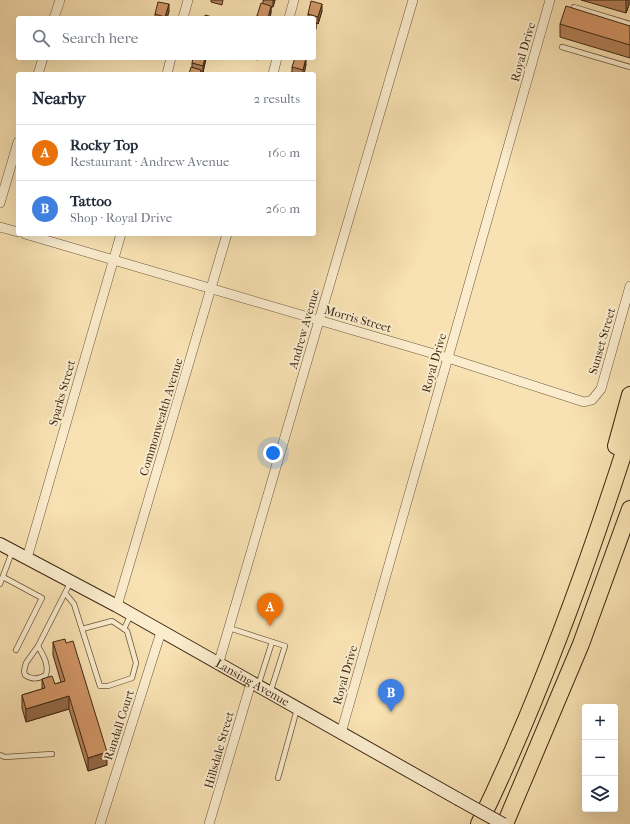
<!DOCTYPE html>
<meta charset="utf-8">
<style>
:root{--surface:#fff;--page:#f2f2f3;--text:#1f2937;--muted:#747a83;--line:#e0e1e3;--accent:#8f2418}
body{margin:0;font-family:"IM FELL French Canon",serif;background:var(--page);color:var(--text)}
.controls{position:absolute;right:12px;bottom:12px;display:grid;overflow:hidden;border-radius:4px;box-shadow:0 4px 16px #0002}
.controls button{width:36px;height:36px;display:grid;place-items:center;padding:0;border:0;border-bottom:1px solid var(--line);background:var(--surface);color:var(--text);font:20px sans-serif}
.you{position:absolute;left:273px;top:453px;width:14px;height:14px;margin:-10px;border:3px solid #fff;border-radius:50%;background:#1a73e8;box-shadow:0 0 0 6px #1a73e833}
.badge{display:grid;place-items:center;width:26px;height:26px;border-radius:50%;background:var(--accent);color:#fff;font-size:13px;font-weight:700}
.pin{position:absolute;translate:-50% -33px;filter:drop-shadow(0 1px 2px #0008)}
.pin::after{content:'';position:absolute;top:21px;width:14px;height:12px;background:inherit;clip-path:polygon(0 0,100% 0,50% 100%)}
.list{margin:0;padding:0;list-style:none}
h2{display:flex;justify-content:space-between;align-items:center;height:52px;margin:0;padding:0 16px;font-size:17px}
h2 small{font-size:13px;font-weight:400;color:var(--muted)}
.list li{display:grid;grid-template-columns:26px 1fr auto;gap:12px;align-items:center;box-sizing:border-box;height:56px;padding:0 16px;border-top:1px solid var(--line)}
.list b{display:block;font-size:15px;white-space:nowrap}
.list p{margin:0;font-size:13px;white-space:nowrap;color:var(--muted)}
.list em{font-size:13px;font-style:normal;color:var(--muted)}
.icon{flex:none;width:22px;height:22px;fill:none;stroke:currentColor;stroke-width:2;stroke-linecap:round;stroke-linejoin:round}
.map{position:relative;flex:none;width:630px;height:824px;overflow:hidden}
.search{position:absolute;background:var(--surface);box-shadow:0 4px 16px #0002;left:16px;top:16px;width:300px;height:44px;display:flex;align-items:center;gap:10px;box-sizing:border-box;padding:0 14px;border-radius:4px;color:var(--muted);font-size:15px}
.panel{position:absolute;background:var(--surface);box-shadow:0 4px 16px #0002;left:16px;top:72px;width:300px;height:164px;border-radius:4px}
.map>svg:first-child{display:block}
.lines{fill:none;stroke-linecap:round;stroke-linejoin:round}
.lane-casing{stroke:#6c563c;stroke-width:6}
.street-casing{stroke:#6c563c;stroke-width:10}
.secondary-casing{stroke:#3e2814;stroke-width:14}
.highway-casing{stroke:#3e2814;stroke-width:18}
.lane{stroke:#faeccd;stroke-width:4.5}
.street{stroke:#faeccd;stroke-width:9}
.secondary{stroke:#faeccd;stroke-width:12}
.highway{stroke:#f8e1b2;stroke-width:16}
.secondary-bridge-casing{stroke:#3e2814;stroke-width:14;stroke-linecap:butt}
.secondary-bridge{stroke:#faeccd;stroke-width:12}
.wall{fill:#b58159;stroke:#3e2814}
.shaded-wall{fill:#936948;stroke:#3e2814}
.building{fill:#d29667;stroke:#3e2814}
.labels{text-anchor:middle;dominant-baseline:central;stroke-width:4;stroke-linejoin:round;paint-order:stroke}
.street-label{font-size:12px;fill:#3e2814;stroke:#faeccd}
</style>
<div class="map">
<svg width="630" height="824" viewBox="0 0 630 824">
<rect width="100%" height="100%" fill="#f8e1b2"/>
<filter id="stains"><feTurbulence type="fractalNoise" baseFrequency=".005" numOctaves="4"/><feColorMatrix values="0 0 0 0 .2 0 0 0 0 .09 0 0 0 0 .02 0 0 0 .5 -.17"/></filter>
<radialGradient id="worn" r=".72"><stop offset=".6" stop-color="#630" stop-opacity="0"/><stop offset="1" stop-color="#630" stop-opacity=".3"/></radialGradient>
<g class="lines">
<defs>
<g id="lane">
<path d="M574 7 630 24"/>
<path d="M562 47 630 67"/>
<path d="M3 577 42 598 16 650"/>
<path d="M70 583 65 593 74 604 100 686H108L132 678 136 663 127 631 112 621 82 629"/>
<path d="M0 584 12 552"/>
<path d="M229 628 285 646 270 693"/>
<path d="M124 629 131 614"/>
<path d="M38 646C43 655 49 664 46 675 38 679 32 680 25 675L24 671 26 663 38 646 65 593"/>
<path d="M258 686 272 642"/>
<path d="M0 755 5 757 52 754"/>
<path d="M278 778 297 709"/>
</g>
<g id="street">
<path d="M54 18 60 0"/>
<path d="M183 18 188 0"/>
<path d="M289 18 294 0"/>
<path d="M38 74 43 58"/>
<path d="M167 74 171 58"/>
<path d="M273 74 277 58"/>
<path d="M0 203 18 142"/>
<path d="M0 227 18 232"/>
<path d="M25 234 448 358 584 402 592 400 601 389 630 286"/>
<path d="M27 558 121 234"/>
<path d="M117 606 227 234"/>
<path d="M218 665 413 0"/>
<path d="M341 733 550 0"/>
<path d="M100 824 161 632"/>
<path d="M209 824 251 683"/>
</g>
<g id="secondary">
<path id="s1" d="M0 544 117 606 458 799"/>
</g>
<g id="highway">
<path d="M616 446 630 395"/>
<path d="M479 824C540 698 588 565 630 433"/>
<path d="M505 824 581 644 630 509"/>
</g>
</defs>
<use href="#lane" class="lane-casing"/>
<use href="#street" class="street-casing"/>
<use href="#secondary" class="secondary-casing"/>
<use href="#highway" class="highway-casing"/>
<use href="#lane" class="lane"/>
<use href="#street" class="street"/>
<use href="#secondary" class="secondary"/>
<use href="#highway" class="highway"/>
<defs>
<path id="secondary-bridge" d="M458 799 503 824"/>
</defs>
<use href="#secondary-bridge" class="secondary-bridge-casing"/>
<use href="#secondary-bridge" class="secondary-bridge"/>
</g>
<g class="wall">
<path d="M211 0H223L222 5 211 2Z"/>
<path d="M263 0H275L273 7H271V12L270 18H257V16L263 4Z"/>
<path d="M581 0H629V5L626 13Z"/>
<path d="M169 11 167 18H155V14Z"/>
<path d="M322 11 318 24 316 23V28L314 36V18H308V14Z"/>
<path d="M560 24 630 26V58L560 37Z"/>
<path d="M206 58 203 72H201V74L192 67V63Z"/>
<path d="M251 58H259L258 60Z"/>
<path d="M306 64 304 74H290L292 73V67Z"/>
<path d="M53 642 107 765 88 771 69 709 26 722 22 708V695L42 689V679L55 684 61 682 53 655Z"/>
</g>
<g class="shaded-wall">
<path d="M273 0H275L273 7Z"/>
<path d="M626 0H629V5L626 13Z"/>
<path d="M169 4V11L167 18H165Z"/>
<path d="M322 4V11L318 24V17Z"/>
<path d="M271 6V12L270 18H268Z"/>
<path d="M316 22V28L314 36V30Z"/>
<path d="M205 58H206V59L203 72V66Z"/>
<path d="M306 58V64L304 74H303V70Z"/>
<path d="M69 696V709L26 722V709Z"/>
<path d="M107 752V765L88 771V758Z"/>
</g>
<g class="building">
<path d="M311 1 322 4 318 17 308 14Z"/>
<path d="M158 2 169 4 165 17 155 14Z"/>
<path d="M261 3 271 6 268 18H265L257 16Z"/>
<path d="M566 6 630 26V45L560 24Z"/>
<path d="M205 15 216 18H205Z"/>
<path d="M314 21 316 22 314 30Z"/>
<path d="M193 58H205L203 66 192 63Z"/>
<path d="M295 58H306L303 70 292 67Z"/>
<path d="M191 67 201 70 200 74H189Z"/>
<path d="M291 72 297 74H290Z"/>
<path d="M65 639 66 643 73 641 107 752 88 758 69 696 26 709 22 695 45 688 42 679 52 676 55 684 65 681 53 642Z"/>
</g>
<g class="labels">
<g class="street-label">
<text transform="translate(523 52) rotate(-74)">Royal Drive</text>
<text transform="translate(358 319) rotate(16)">Morris Street</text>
<text transform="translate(304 329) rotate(-74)">Andrew Avenue</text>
<text transform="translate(602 341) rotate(-74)">Sunset Street</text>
<text transform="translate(434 363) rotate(-74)">Royal Drive</text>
<text transform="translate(62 393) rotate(-74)">Sparks Street</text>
<text transform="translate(161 417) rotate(-73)">Commonwealth Avenue</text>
<text transform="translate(345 675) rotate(-74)">Royal Drive</text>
<text stroke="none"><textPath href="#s1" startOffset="288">Lansing Avenue</textPath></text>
<text transform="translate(119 725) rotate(-72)">Randall Court</text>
<text transform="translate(219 750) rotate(-74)">Hillsdale Street</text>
</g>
</g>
<rect width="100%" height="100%" filter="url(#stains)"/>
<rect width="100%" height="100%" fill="url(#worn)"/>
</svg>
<div class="controls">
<button>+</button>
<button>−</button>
<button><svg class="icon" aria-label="layers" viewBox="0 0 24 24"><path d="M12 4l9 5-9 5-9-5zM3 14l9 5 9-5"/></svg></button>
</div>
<div class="you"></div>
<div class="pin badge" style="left:270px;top:626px;background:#e8710a">A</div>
<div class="pin badge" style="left:391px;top:712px;background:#3f7fe0">B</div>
<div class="search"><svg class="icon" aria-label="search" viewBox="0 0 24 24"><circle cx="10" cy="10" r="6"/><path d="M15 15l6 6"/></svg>Search here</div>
<section class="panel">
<h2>Nearby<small>2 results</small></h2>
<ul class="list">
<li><span class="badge" style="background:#e8710a">A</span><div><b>Rocky Top</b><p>Restaurant · Andrew Avenue</p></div><em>160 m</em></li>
<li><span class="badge" style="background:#3f7fe0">B</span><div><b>Tattoo</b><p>Shop · Royal Drive</p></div><em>260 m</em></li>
</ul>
</section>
</div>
